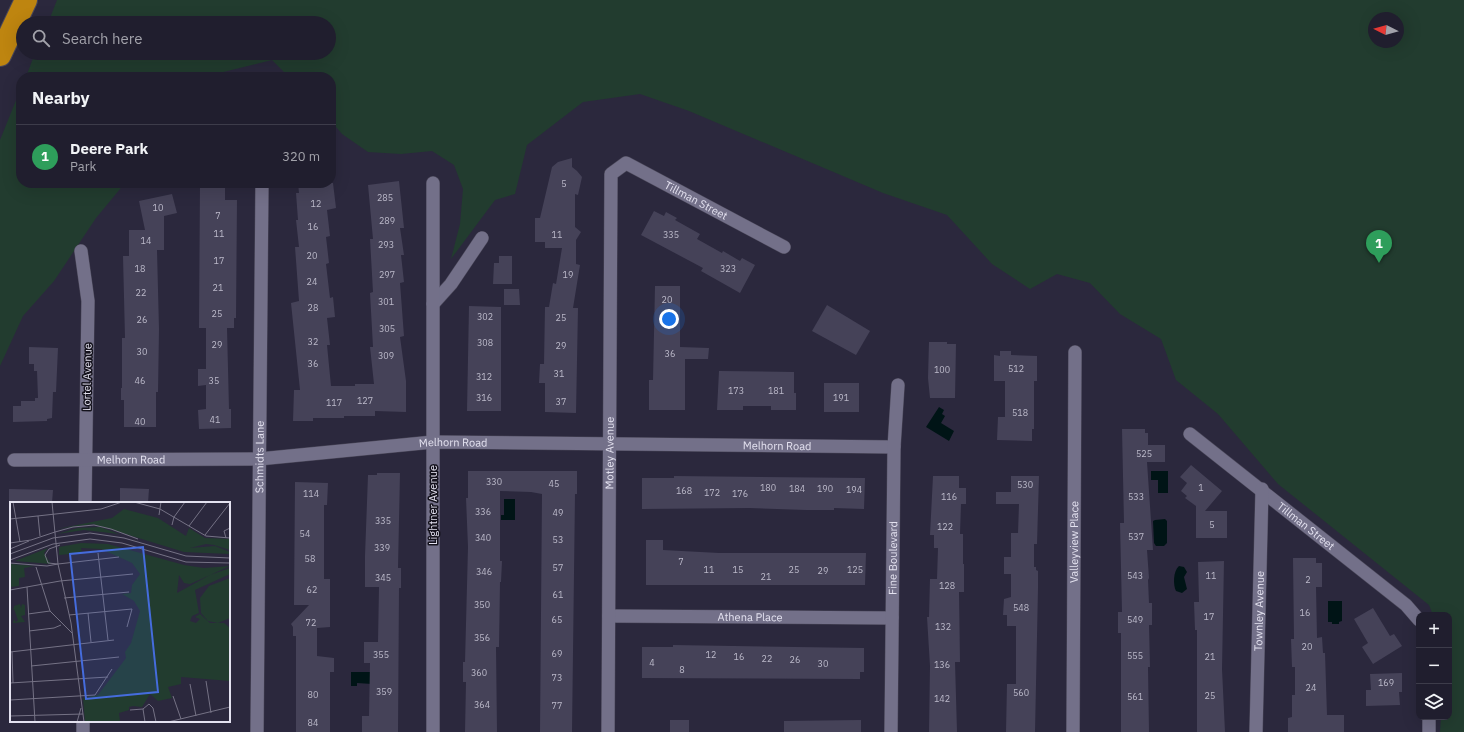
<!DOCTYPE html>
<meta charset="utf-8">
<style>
:root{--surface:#201e2e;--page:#282736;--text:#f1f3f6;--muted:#a2a2aa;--line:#3d3c4a;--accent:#f49aa7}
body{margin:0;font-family:"IBM Plex Sans",sans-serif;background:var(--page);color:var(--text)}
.controls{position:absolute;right:12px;bottom:12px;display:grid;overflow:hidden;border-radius:8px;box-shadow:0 4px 16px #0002}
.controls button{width:36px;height:36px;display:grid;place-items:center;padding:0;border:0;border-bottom:1px solid var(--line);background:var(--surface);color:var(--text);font:20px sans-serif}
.compass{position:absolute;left:1368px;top:12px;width:36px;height:36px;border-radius:50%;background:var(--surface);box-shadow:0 4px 16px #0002;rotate:276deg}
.you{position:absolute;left:669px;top:319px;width:14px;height:14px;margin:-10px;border:3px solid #fff;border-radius:50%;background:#1a73e8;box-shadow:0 0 0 6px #1a73e833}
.badge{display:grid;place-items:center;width:26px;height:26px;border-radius:50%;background:var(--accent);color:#fff;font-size:13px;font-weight:700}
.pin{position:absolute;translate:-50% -33px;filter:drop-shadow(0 1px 2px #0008)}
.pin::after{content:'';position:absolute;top:21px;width:14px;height:12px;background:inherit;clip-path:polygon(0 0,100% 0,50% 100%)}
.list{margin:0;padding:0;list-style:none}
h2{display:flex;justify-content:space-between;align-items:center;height:52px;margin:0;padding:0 16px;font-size:17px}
h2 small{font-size:13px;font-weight:400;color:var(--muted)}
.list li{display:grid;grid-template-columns:26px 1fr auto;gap:12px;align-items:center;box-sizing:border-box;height:64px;padding:0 16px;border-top:1px solid var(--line)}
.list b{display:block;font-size:15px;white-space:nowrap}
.list p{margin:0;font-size:13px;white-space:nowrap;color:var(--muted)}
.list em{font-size:13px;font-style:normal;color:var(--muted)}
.icon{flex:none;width:22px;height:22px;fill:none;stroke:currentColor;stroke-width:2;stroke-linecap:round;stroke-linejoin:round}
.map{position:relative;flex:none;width:1464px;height:732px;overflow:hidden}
.search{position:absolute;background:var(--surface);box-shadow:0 4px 16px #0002;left:16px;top:16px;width:320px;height:44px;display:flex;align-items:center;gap:10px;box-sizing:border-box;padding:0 14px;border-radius:22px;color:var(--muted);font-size:15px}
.panel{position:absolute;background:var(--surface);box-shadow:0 4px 16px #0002;left:16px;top:72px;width:320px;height:116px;border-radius:16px}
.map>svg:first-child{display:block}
.green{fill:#223c2f;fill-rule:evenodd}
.water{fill:#001416}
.building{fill:#454258}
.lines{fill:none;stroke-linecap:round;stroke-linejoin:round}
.street-casing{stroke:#4a4759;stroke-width:14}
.highway-casing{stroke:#4a4759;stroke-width:24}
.street{stroke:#737089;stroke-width:13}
.highway{stroke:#be8510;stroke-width:22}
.labels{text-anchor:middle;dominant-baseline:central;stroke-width:3;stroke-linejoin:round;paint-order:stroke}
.number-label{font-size:9px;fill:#bcbaca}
.street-label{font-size:11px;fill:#e4e2f0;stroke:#14121c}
.inset-road{fill:none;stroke:#757285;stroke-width:1}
.view{fill:#456cdd;fill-opacity:0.15;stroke:#456cdd;stroke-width:2}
.inset-edge{fill:none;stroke:#e4e2f0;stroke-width:2}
</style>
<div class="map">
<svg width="1464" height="732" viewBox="0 0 1464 732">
<rect width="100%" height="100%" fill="#2b283d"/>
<g class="green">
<path d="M57 0H1464V732H1440L1441 717H1449V615H1433L1429 605 1278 484 1218 414 1176 380 1161 339 1120 314 1090 283 1057 274 1030 289 992 264 947 215 883 193 689 111 640 94 583 102 527 145 515 194 495 200 451 259 460 224 463 189 454 165 432 151 401 154 368 152 342 134 331 121V77H289L272 60 203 77H26L35 53H329V23H48ZM1374 18H1398V42H1374Z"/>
<path d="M21 88V183H125L96 218 54 281 23 316 0 366V140Z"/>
</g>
<g class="water">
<path d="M939 407 944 410 942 414 945 416 941 423 954 431 949 441 926 427Z"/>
<path d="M1151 471H1168V493H1158V480H1151Z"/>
<path d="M504 499H515V520H501V515H504Z"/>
<path d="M1165 519 1167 521V543L1164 546H1156L1154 543 1153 521 1155 520Z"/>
<path d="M1179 566 1184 567 1187 572 1184 577 1187 589 1182 593 1176 591C1173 585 1173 571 1179 566Z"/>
<path d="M1328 601H1342V621L1339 622V624H1332V622H1328Z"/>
<path d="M351 672H373L372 684 357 683V686H351Z"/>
</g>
<g class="building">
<path d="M572 158V167L577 171 582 177 578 195 575 194V227L581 232 576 240V264L580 265 573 308H578L576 413 545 412V383H539L540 364H544L545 307H549L553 283 556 284 562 248H545V242H535V218H540L552 167 558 162Z"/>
<path d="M399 181 404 228H400L404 255H401L404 282 400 283 404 336 400 337 406 381V412L375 411V416H344V418H313V421H293L294 390H300L291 303 299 301 295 247H299L296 220H298L296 193H299L298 183H333L336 208 327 210 330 236 326 237 329 263 326 264 330 298 333 297 335 317 327 318 330 345H327L331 386H355V384H374L370 347H373L370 293 373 292 370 239H373L368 185Z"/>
<path d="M200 183H225V200H237L236 318H234V328H227L229 409H231V428L199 429 198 410 206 409V385L198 386V369H206V328H199Z"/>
<path d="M172 194 177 213 164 216V250H157L159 329 158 392H156V427H124V400H121V388H122V338H125L123 256H129V230H145L139 201Z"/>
<path d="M654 211 664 216 666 212 677 218 675 220 700 234 697 239 722 253 723 251 740 261 742 258 755 265 740 293 701 271 703 268 641 235Z"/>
<path d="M499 256H512V284H493L494 263H499Z"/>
<path d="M655 286H680V347L709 348 708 359H685V410H649V380H653Z"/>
<path d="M504 289H519L520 305H504Z"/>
<path d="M827 305 870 331 856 355 812 331Z"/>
<path d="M469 306 501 307V411H467Z"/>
<path d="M929 342H947V344H956L955 398H930L928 378Z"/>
<path d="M29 347 58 348 56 392H53L52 418 47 419V421L13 422V406H21V401H35V398H38L37 371H34V364H29Z"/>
<path d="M1000 351H1011V355L1037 356V381H1034V429H1032V441L997 440 998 417H1005V381H994V355L1000 356Z"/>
<path d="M719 371 794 372V393H796V410H771V406H743V410H717Z"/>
<rect x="824" y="383" width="35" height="29"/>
<path d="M1122 429H1145V433H1148V445H1165V462H1147L1153 550H1147L1149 578 1148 580 1149 603H1152V625H1149L1150 667H1148L1149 732H1121V633H1118V612H1122L1120 523H1124Z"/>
<path d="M1191 465 1222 491 1205 511H1227V538H1196V506L1185 498 1187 496 1181 491 1187 483 1180 477Z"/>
<path d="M468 471H577V494H575L572 732H540L542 494 531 492 500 491V561H502L501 582H500L499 647H496L497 732H465L466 682H463V662H465L468 547 466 498H468Z"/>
<path d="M377 473H400L398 568H401V588H399L398 732H362V716H369L370 663H364V642H378L379 587H365V556L368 475H377Z"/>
<path d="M674 476 865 478 864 509 834 508V510H806L749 508 642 509V478H674Z"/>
<path d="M933 476H959V488H966V504H961L960 534H963V564H964V592H959L960 662H955L957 732H929L930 666 927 617H929L930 579H937L938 548H934V535H930Z"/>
<path d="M1011 476H1039L1037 544H1034V567H1036V570L1038 571V588L1035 732H1006L1007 684H1016V626H1007V615H1003L1004 599 1011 597V574H1004V557H1011V533H1018L1019 504H996V492H1011Z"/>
<path d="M295 482 328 483 327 505H324V579H330V627L317 628V656L334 658V672H330V732H296V636H293V627L291 624 309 605H294Z"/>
<path d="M120 488 149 489 148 503H120Z"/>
<path d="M9 489 53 490 52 503H9Z"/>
<path d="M646 540H663V550L719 553H866L865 585H646Z"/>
<path d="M1293 558H1316V563H1322V587H1316L1317 638 1322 637 1323 653H1325L1327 715H1344V732H1288V718L1292 717V695H1295V667H1292L1291 639H1294Z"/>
<path d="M1224 561 1222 669 1225 732H1197V630H1195L1194 602H1199L1198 562Z"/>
<path d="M1373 608 1390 636 1394 634 1402 646 1373 664 1362 647 1368 643 1354 619Z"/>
<path d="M673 645 864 648V672H860V679L642 678V647H673Z"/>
<path d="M1402 673V692H1399L1400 705 1366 706V690H1371L1370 674Z"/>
<rect x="670" y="720" width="19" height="12"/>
<path d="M861 720V732H784V721Z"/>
</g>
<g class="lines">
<defs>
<g id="street">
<path d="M81 251 88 301 85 503"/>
<path d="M433 304 451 284 482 238"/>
<path id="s1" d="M1190 434 1406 605 1419 620"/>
<path id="s2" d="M14 460 259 459 433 442 894 447"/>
<path id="s3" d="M609 616 892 618"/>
<path d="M83 732V721"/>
<path id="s4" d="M257 732 262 183"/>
<path d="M433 732V183"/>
<path id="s5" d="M608 732 611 174 626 163 784 247"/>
<path id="s6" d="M891 732 894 447 898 385"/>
<path id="s7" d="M1073 732 1075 352"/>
<path id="s8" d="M1256 732 1262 489"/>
<path d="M1429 732V717"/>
</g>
<path id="highway" d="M0 55 26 0"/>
</defs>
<use href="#street" class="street-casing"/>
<use href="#highway" class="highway-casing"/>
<use href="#street" class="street"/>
<use href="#highway" class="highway"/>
</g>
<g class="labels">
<g class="number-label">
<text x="564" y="183">5</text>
<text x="385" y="197">285</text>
<text x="316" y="203">12</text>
<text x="158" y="207">10</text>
<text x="218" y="215">7</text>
<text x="387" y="220">289</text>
<text x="313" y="226">16</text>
<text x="219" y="233">11</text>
<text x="557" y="234">11</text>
<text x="671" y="234">335</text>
<text x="146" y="240">14</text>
<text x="386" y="244">293</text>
<text x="312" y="255">20</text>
<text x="219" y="260">17</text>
<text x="140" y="268">18</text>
<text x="728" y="268">323</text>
<text x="387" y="274">297</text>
<text x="568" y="274">19</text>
<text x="312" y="281">24</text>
<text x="218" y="287">21</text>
<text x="141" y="292">22</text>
<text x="667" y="299">20</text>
<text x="386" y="301">301</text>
<text x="313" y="307">28</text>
<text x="217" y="313">25</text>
<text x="485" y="316">302</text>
<text x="561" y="317">25</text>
<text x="142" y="319">26</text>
<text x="387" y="328">305</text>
<text x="313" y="341">32</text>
<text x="485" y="342">308</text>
<text x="217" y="344">29</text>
<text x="561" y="345">29</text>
<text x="142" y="351">30</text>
<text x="670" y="353">36</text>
<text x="386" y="355">309</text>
<text x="313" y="363">36</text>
<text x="1016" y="368">512</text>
<text x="942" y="369">100</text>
<text x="559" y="373">31</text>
<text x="484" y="376">312</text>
<text x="140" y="380">46</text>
<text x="214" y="380">35</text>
<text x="736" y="390">173</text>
<text x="776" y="390">181</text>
<text x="484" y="397">316</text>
<text x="841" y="397">191</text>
<text x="365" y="400">127</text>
<text x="561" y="401">37</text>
<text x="334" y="402">117</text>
<text x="1020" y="412">518</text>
<text x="215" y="419">41</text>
<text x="140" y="421">40</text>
<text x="1144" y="453">525</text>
<text x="494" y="481">330</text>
<text x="554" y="483">45</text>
<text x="1025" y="484">530</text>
<text x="768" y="487">180</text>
<text x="1201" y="487">1</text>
<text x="797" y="488">184</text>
<text x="825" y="488">190</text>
<text x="854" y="489">194</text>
<text x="684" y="490">168</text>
<text x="712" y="492">172</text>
<text x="311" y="493">114</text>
<text x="740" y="493">176</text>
<text x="949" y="496">116</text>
<text x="1136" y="496">533</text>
<text x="483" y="511">336</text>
<text x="558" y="512">49</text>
<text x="383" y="520">335</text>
<text x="1212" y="524">5</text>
<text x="945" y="526">122</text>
<text x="305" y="533">54</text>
<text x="1136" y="536">537</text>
<text x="483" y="537">340</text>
<text x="558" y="539">53</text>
<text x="382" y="547">339</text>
<text x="310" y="558">58</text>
<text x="681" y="561">7</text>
<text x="558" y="567">57</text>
<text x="709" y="569">11</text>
<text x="738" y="569">15</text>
<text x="794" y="569">25</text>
<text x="855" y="569">125</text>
<text x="823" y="570">29</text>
<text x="484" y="571">346</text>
<text x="1135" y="575">543</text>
<text x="1211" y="575">11</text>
<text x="766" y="576">21</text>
<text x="383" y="577">345</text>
<text x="1308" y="579">2</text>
<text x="947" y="585">128</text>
<text x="312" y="589">62</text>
<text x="558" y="594">61</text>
<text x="482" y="604">350</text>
<text x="1021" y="607">548</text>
<text x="1305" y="612">16</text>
<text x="1209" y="616">17</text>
<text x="557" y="619">65</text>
<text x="1135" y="619">549</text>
<text x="311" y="622">72</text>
<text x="943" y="626">132</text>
<text x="482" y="637">356</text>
<text x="1307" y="646">20</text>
<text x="557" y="653">69</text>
<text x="381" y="654">355</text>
<text x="711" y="654">12</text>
<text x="1135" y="655">555</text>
<text x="739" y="656">16</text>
<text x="1210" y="656">21</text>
<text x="767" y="658">22</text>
<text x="795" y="659">26</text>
<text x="652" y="662">4</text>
<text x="823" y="663">30</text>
<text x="942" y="664">136</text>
<text x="682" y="669">8</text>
<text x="479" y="672">360</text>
<text x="557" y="677">73</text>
<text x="1386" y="682">169</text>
<text x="1311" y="687">24</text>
<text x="384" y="691">359</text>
<text x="1021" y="692">560</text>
<text x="313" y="694">80</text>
<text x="1210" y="695">25</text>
<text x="1135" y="696">561</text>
<text x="942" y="698">142</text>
<text x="482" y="704">364</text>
<text x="557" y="705">77</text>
<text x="313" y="722">84</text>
</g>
<g class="street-label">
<text stroke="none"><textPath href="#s5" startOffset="656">Tillman Street</textPath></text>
<text transform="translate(87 377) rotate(-89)">Lortel Avenue</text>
<text stroke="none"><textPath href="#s2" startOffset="440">Melhorn Road</textPath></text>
<text stroke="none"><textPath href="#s2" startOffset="764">Melhorn Road</textPath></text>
<text stroke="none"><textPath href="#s5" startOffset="279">Motley Avenue</textPath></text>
<text stroke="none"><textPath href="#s4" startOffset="275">Schmidts Lane</textPath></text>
<text stroke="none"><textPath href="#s2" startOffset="117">Melhorn Road</textPath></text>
<text transform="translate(433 505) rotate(-90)">Lightner Avenue</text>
<text stroke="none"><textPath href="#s1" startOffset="148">Tillman Street</textPath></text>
<text stroke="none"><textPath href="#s7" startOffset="190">Valleyview Place</textPath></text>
<text stroke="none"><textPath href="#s6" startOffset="174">Fine Boulevard</textPath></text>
<text stroke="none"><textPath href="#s8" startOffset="121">Townley Avenue</textPath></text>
<text stroke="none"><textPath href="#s3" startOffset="141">Athena Place</textPath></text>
</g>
</g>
<g transform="translate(10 502)">
<rect width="220" height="220" fill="#2b283d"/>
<path d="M114 7 148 16 176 34 179 26 195 36 220 37V48L204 43 196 42 180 46 205 44 220 50V52L174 50 83 22 47 27 102 16ZM90 25 109 32 74 28 47 32 68 26ZM71 41 98 42 174 63 194 66 220 64 180 82 174 81 169 73 167 91 200 73 220 66V72L185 88 189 111 182 114 180 119 186 121 190 117 185 115 190 112 200 121H214L220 126V179L171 175V182L158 185 162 196 148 199 140 192 132 205 123 204 119 205V208L109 211 110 220H75L73 196 88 193 116 156 115 150 121 141 130 109 124 99 112 92 121 91 122 83 130 72 122 61 91 47 71 46 72 51 49 53V45ZM38 46 34 51 41 62 5 59ZM0 62 24 64 14 66 15 75 9 76V84L0 85ZM220 76V116L208 121 198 119 191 111 190 96 199 84ZM4 99V104L10 102 11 106 12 102 15 103V113L11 114 15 120 3 121 4 117 6 120 8 118 4 107 1 108 4 106Z" fill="#223c2f"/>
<path class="inset-road" d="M3 0 10 40M124 0 150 7 196 34 220 36M149 13 151 0M28 14 30 34M0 17 91 7 112 0M162 23 164 15 175 0M179 24 197 0M45 30 63 25 84 23 101 27 128 37M195 33 220 1M216 36 214 29 220 26M0 41 21 38 45 30M0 47 19 39M88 51 98 138M0 52 43 36 80 31 114 36 176 54 220 56M0 58 43 42 80 37 112 41 176 60 220 61M0 61 37 64M48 62 38 61 35 53 39 47 50 43M37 64 48 62 42 0M26 65 40 109 62 131M17 85 25 220M0 88 50 79 123 72M54 96 119 90M78 111 81 140M18 112 40 109M59 113 122 107 117 125M19 129 44 126 51 123M0 150 104 138M2 150 3 181M21 164 109 155M196 179 201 211M0 181 98 175M180 182 186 214M163 194 171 217M0 198 85 193 102 167M120 208 133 207M0 214 73 212M67 220 71 206M74 220 61 121 48 62 109 55M135 220 133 207 139 202 143 206 146 220M158 220 220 205"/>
<path class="view" d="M133 45 148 190 76 197 60 52Z"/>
<rect width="220" height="220" class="inset-edge"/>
</g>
</svg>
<div class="controls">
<button>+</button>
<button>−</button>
<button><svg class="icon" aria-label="layers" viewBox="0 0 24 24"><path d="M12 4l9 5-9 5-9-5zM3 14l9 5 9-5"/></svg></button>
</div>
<svg class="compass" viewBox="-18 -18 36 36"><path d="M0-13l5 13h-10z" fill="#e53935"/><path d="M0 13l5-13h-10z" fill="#a2a2aa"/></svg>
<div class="you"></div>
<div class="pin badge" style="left:1379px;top:263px;background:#2e9e5b">1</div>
<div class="search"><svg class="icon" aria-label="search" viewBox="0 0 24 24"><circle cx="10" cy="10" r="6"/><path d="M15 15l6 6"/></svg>Search here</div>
<section class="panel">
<h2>Nearby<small></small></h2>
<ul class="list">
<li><span class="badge" style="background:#2e9e5b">1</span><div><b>Deere Park</b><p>Park</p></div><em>320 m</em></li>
</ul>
</section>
</div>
